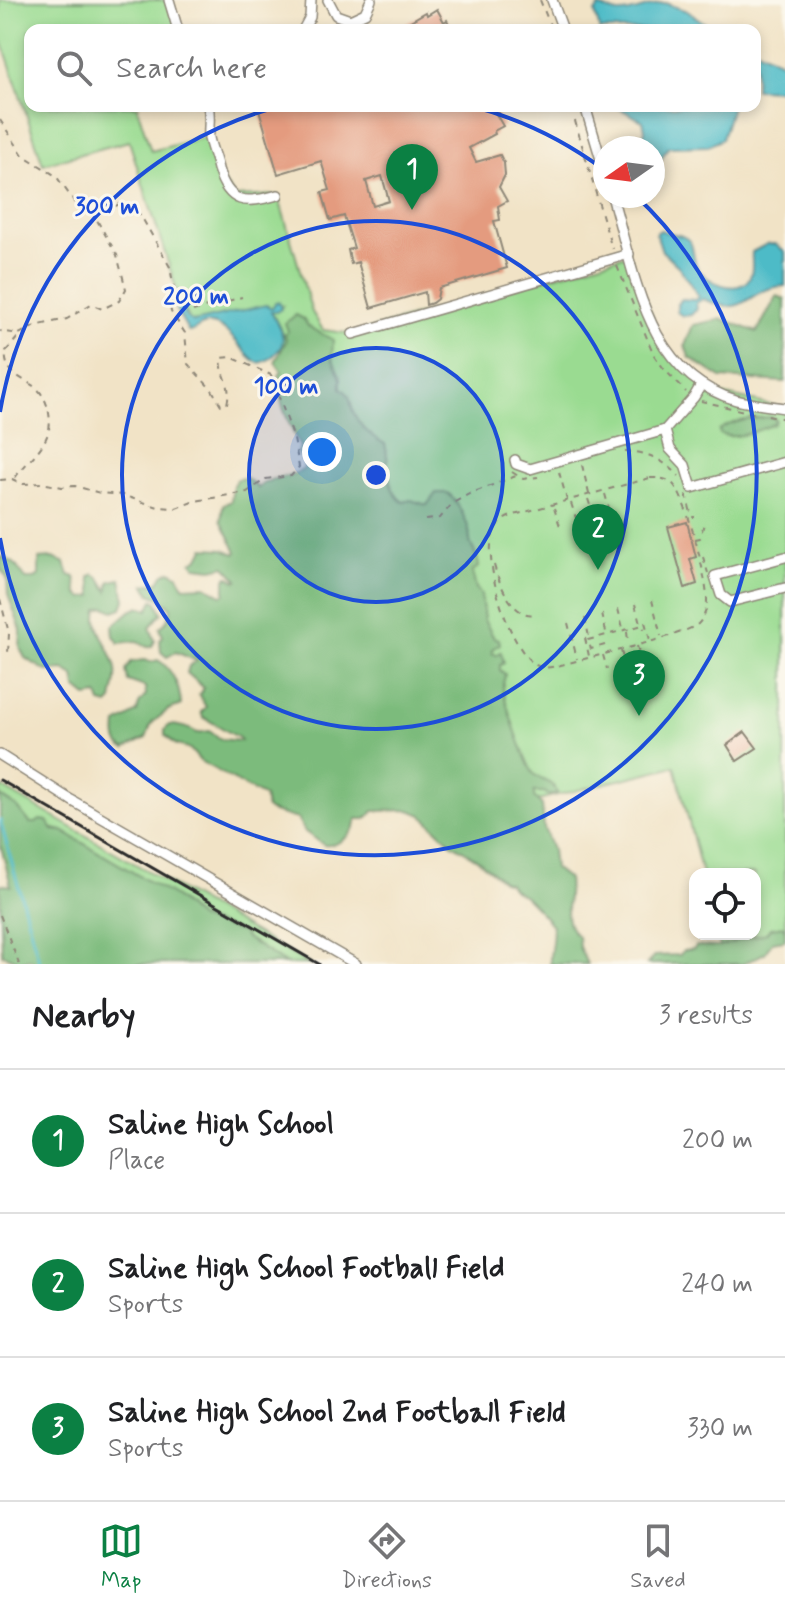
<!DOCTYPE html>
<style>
:root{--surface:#fff;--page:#f2f2f2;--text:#202124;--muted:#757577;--line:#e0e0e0;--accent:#0b8043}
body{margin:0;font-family:Mynerve,sans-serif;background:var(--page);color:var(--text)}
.controls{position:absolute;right:24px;bottom:24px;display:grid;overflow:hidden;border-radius:16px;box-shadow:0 4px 12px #0003}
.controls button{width:72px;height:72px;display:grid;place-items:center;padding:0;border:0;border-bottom:2px solid var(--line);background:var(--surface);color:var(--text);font:40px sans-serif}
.compass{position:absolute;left:593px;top:136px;width:72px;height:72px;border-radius:50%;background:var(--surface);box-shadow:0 4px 12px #0003;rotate:256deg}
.you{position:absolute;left:322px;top:452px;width:28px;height:28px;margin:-20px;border:6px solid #fff;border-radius:50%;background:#1a73e8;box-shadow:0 0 0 12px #1a73e833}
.badge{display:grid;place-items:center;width:52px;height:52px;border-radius:50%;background:var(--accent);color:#fff;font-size:26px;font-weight:700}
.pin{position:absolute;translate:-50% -66px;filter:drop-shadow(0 2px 4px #0008)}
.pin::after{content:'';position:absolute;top:42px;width:28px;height:24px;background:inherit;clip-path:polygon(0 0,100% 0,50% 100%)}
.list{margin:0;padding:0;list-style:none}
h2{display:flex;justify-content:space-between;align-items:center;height:104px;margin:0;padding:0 32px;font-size:34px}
h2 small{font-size:26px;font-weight:400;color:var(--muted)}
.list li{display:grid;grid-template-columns:52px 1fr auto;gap:24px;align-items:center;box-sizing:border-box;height:144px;padding:0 32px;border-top:2px solid var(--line)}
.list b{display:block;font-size:30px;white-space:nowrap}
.list p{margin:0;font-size:26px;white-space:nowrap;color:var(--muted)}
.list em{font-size:26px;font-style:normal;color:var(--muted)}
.icon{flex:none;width:44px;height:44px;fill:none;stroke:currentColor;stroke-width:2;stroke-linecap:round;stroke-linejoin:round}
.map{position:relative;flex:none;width:785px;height:964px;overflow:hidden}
.search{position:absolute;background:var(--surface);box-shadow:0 4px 12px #0003;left:24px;right:24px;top:24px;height:88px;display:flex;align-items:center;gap:20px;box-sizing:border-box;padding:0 28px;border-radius:16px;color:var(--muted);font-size:30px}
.sheet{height:536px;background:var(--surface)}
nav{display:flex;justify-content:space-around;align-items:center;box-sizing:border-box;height:112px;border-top:2px solid var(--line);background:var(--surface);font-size:22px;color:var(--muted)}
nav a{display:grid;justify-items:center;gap:4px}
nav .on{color:var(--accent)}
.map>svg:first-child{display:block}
.green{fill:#9adb91;stroke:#62835e;stroke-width:2}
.forest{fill:#7bbb7b;stroke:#537353;stroke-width:2}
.water{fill:#4dbbc7;stroke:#3c7379;stroke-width:2}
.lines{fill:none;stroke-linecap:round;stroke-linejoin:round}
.stream{stroke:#4dbbc7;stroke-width:3}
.building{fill:#e49b7f;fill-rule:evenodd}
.minor-casing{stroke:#8e8778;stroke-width:12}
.path{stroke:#8e8778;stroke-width:2;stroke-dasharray:6 6;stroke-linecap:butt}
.minor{stroke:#fff;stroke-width:9}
.rail{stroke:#2b2b2b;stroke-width:3}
.ring{fill:none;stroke:#1d4ed8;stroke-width:4}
.centre{fill:#1d4ed8;stroke:#fbf7ec;stroke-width:4}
.ring-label{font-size:24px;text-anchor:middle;font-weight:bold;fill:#1d4ed8;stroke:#fbf7ec;stroke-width:6;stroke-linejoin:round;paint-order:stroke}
</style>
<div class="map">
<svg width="785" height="964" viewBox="0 0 785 964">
<rect width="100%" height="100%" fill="#fbf7ec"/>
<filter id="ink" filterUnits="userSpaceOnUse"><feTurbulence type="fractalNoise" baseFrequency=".0125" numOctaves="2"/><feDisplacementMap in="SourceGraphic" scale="16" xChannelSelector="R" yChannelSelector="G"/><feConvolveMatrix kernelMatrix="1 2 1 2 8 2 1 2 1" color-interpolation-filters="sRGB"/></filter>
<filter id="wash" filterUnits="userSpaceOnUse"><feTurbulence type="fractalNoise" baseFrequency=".006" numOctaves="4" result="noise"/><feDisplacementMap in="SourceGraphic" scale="32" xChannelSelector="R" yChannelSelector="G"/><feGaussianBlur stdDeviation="1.8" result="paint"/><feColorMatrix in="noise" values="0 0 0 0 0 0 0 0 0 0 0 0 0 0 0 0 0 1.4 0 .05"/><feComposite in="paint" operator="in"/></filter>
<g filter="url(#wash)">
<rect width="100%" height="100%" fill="#f1e3c6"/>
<g class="green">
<path d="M0 0H169L178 30H30V106H139L137 107 151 151 209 136 222 181 235 197 278 195 312 312 323 330 353 334 629 254 664 349 721 394 785 408V936L722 954 717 934H755V874H702L675 766 526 803 345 587 280 348 283 335 271 311 276 312 282 306 270 308 266 305 197 322 190 321 179 297 129 141 43 164 0 35Z"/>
<path d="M0 786 309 964H286L246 938 241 932 200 919 175 897 62 831 30 823 17 807 0 796Z"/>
</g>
<g class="forest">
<path d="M777 296 785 299V382L721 378 689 357 685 345 693 325 722 319 757 332Z"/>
<path d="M296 315 304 319 308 326 333 340 332 358 341 378V388C352 395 349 400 353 411 359 426 370 436 385 444 390 463 385 489 403 502L411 500 427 505 436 493H448C456 500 465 517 468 527 471 534 468 541 472 547 476 555 478 556 479 566L472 572 476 588 481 595 484 620 494 638 499 639 500 644 492 649V653L497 655 501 652 504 663 500 665V670L505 674C505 678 503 681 503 686 502 695 527 767 534 774 543 783 553 780 557 793L550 796 544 792H534V797L542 805 544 828 552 850 554 868 568 879C571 898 559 923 578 936L579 947 587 964H550C549 954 555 933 552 926 551 923 525 896 523 895 516 891 513 891 509 883L503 881 477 859 451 843 422 815 410 810 374 811 366 819H357C356 833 338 847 324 845L304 831 298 819 270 811 266 808 264 797 200 761 190 749 175 744 165 735V730L169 725C178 725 190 728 197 733L209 731 221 739 241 741 239 738 203 717 201 712 206 707 199 695 204 688 187 673 189 666 197 661 176 652 167 657 161 652 160 640 163 637 160 628C179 610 172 602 150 594L145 585 159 582 163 575 170 571 178 575 184 587 206 586 221 595 225 594V579L228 576 236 581 238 580 225 566 212 569 196 567 192 562 199 558 204 548 224 549 235 554 237 552 221 520 223 505 231 501 233 485 237 479 247 478 258 488C271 475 290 479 304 469V462L298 453 300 447C296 438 280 406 281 398 281 394 283 390 284 385L279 375 282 372 275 362 286 341 285 335 288 331 285 323Z"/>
<path d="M772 417 776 420 774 424C758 430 736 441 720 434L719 430C733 420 755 418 772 417Z"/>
<path d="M0 556 14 563 26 579H35L39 575V559L53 558 65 563 69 575 75 577 78 594 83 598 93 596 90 577 94 574 100 578 108 591 110 581 121 579 125 600 122 608 114 611 105 607 98 609C92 630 113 649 116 669 118 680 113 691 112 701L108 705 101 703 98 695 87 697 76 688 74 676 64 670 46 671 25 658 20 648 21 630 8 595 7 577 0 569Z"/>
<path d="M153 600 157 602 162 613 150 627 155 641 152 646 147 647 137 641 119 643 114 636 113 626 130 611 140 607 148 610Z"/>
<path d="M144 660 151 662 158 660C173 669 180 688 181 705L168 710 152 723 146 738 125 749C115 744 116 734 117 724L137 712 139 704 146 695 145 687 128 681 126 670 131 662Z"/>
<path d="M0 796 17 807 30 823H36L40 820 47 821 53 830 62 831 175 897 200 919 242 932 246 938 286 964H35L30 959 21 962 2 954 0 884 11 886 0 843Z"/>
<path d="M785 926V940L772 942 765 953 743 964H647L654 956 680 955 683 951 694 949 696 946 718 947 766 933 770 928Z"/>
</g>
<g class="water">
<path d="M665 3 687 11 715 30H600L595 13 599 7C605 8 612 12 618 13 634 14 649 4 665 3Z"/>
<path d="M755 49 785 64V90L755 89Z"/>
<path d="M615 106H732L722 139 708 146 669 147C662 153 658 168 653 176V148H641L645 130 643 121Z"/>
<path d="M661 230C670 235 684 233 690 242 694 249 693 259 697 267 705 282 740 297 750 277 754 269 751 260 752 252L767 244H776L785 252V286C741 289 751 320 703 299L696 303 697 309 691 315 683 316 677 312V304L682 299 694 300 699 297 679 267 662 251 656 233Z"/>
<path d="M177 298H180L187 318 194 322 266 305 272 308 275 303 279 302 281 309 276 312 271 311C277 326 291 339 276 353 270 359 266 362 258 363 244 356 226 320 206 324 200 325 195 331 189 332L176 310Z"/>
</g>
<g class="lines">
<path class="stream" d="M0 820 40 964"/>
</g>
<g id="blocks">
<g class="building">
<path d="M437 9 444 22 447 20 452 30H395L426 12 427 15Z"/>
<path d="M258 106H496L499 112 496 114 503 126 494 131 495 134 469 148 476 162 500 155 504 163 505 175 499 187 507 201 498 206 500 220 494 221 507 268 439 288 437 299 432 303 426 305 425 292 371 308 358 262 351 264 350 260 348 250 354 248 344 216 330 220 322 192 330 190 321 161 278 174ZM382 176 389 201 373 206 366 181Z"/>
<path d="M687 522 696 557 690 559 697 584 685 588 668 527Z"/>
<path d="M745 732 757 748 737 761 727 745Z"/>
</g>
</g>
</g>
<g filter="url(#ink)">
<use href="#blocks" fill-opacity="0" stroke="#8e8778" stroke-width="2"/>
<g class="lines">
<defs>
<g id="minor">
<path d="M169 0 178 30"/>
<path d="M328 0 336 15 350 20 365 13 371 0"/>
<path d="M552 0 563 30"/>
<path d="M303 30 310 17 311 0"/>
<path d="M208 106C211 117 208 127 209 138 211 148 216 159 218 169 229 205 245 204 278 195"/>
<path d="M585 106 605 173"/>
<path d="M612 196C635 274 646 374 736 400 752 404 769 406 785 408"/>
<path d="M353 334 629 254"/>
<path d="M665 430 694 397 701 385"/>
<path d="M515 460 516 464 530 469 665 430 670 449 685 465 692 488 785 462"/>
<path d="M785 557 715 576 721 595 730 602 785 588"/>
<path d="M0 755 71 800 356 964"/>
</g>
</defs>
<use href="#minor" class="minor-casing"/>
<g class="path">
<path d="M540 0 552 30"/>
<path d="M0 120 23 155 56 176 74 201 85 213 94 215 117 255 126 289 119 301 102 309 91 304 67 319 35 326 19 334 0 331"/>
<path d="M575 121 612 249"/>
<path d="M617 266 654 355 664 369 686 392"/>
<path d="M193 311 242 297"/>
<path d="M701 401 757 414"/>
<path d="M768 415 785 419"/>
<path d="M625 452C646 450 666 462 679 476"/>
<path d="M582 465 589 494"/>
<path d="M512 472 523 479 538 477"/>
<path d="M559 472 567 500"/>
<path d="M15 478C25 463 43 450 48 433 53 419 47 396 35 387 21 377 3 373 6 351L19 336"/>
<path d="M650 478C659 478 666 478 673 484 686 496 708 582 707 601 707 609 704 618 698 624 684 636 582 659 557 666 548 668 540 669 533 663 508 644 480 557 495 529 499 521 506 518 514 515Z"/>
<path d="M0 480 12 479 23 484 42 483 62 487 75 486 100 493 122 495 158 507 176 508 195 501 247 492 266 479 291 476 299 467 294 439 271 375 231 357 222 358C219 374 233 382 227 404L221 405 212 390 188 364 185 333 171 312 170 305 175 294 170 267 141 216 134 207 120 204 94 215"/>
<path d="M605 494 610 512"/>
<path d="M686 494 692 517H695"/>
<path d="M588 499 594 517"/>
<path d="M571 503 577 521"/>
<path d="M554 508 560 526"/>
<path d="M426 520 440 518 453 503 469 494 516 476"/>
<path d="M675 524 680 523"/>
<path d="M695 539 700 538 705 520"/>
<path d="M703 557 708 573"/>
<path d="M494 565C499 583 513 619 535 614"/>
<path d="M0 599 9 633 8 654"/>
<path d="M652 600 661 636"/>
<path d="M635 604 640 623"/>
<path d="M618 609 623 628"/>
<path d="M602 614 606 632"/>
<path d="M585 618 589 637"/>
<path d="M645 622 650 640"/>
<path d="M568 623 577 659"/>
<path d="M627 632 628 641"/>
<path d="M585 638 589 656"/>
<path d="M605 645 591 649 588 640 643 625 644 629"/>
<path d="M637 646 641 660"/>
<path d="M621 651 625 665"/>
<path d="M603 655 607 669"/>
<path d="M0 915 19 964"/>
</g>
<use href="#minor" class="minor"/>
<path class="rail" d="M0 780 319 964"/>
</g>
</g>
<circle cx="376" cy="475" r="127" fill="#1d4ed8" fill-opacity=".12"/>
<g class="ring">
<circle cx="376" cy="475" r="127"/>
<circle cx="376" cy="475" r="254"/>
<path d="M0 412A381 381 0 0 1 281 106M471 106A381 381 0 0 1 603 169M636 196A381 381 0 1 1 0 538"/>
</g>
<circle cx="376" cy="475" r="12" class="centre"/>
<g class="ring-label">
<text x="107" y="214">300 m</text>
<text x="196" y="304">200 m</text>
<text x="286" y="394">100 m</text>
</g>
</svg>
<div class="controls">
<button><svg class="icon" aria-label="locate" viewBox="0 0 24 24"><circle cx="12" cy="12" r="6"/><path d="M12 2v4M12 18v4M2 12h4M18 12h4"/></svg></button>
</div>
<svg class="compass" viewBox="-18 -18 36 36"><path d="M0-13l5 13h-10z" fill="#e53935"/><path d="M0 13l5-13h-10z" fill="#757577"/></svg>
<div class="you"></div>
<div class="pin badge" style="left:412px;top:210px">1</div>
<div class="pin badge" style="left:598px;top:570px">2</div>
<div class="pin badge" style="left:639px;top:716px">3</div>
<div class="search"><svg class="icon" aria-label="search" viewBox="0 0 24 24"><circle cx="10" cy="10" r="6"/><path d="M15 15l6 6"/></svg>Search here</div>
</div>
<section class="sheet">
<h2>Nearby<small>3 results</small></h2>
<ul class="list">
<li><span class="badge">1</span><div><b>Saline High School</b><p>Place</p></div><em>200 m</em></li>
<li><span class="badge">2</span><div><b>Saline High School Football Field</b><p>Sports</p></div><em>240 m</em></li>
<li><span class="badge">3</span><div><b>Saline High School 2nd Football Field</b><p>Sports</p></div><em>330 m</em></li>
</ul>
</section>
<nav>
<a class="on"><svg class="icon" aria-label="map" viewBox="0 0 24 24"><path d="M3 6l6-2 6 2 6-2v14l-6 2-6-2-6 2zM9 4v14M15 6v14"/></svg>Map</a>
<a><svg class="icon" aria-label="directions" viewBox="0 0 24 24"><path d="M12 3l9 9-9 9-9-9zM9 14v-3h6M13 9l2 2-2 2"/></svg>Directions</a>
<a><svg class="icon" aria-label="saved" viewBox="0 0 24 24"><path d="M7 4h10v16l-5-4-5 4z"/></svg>Saved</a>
</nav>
